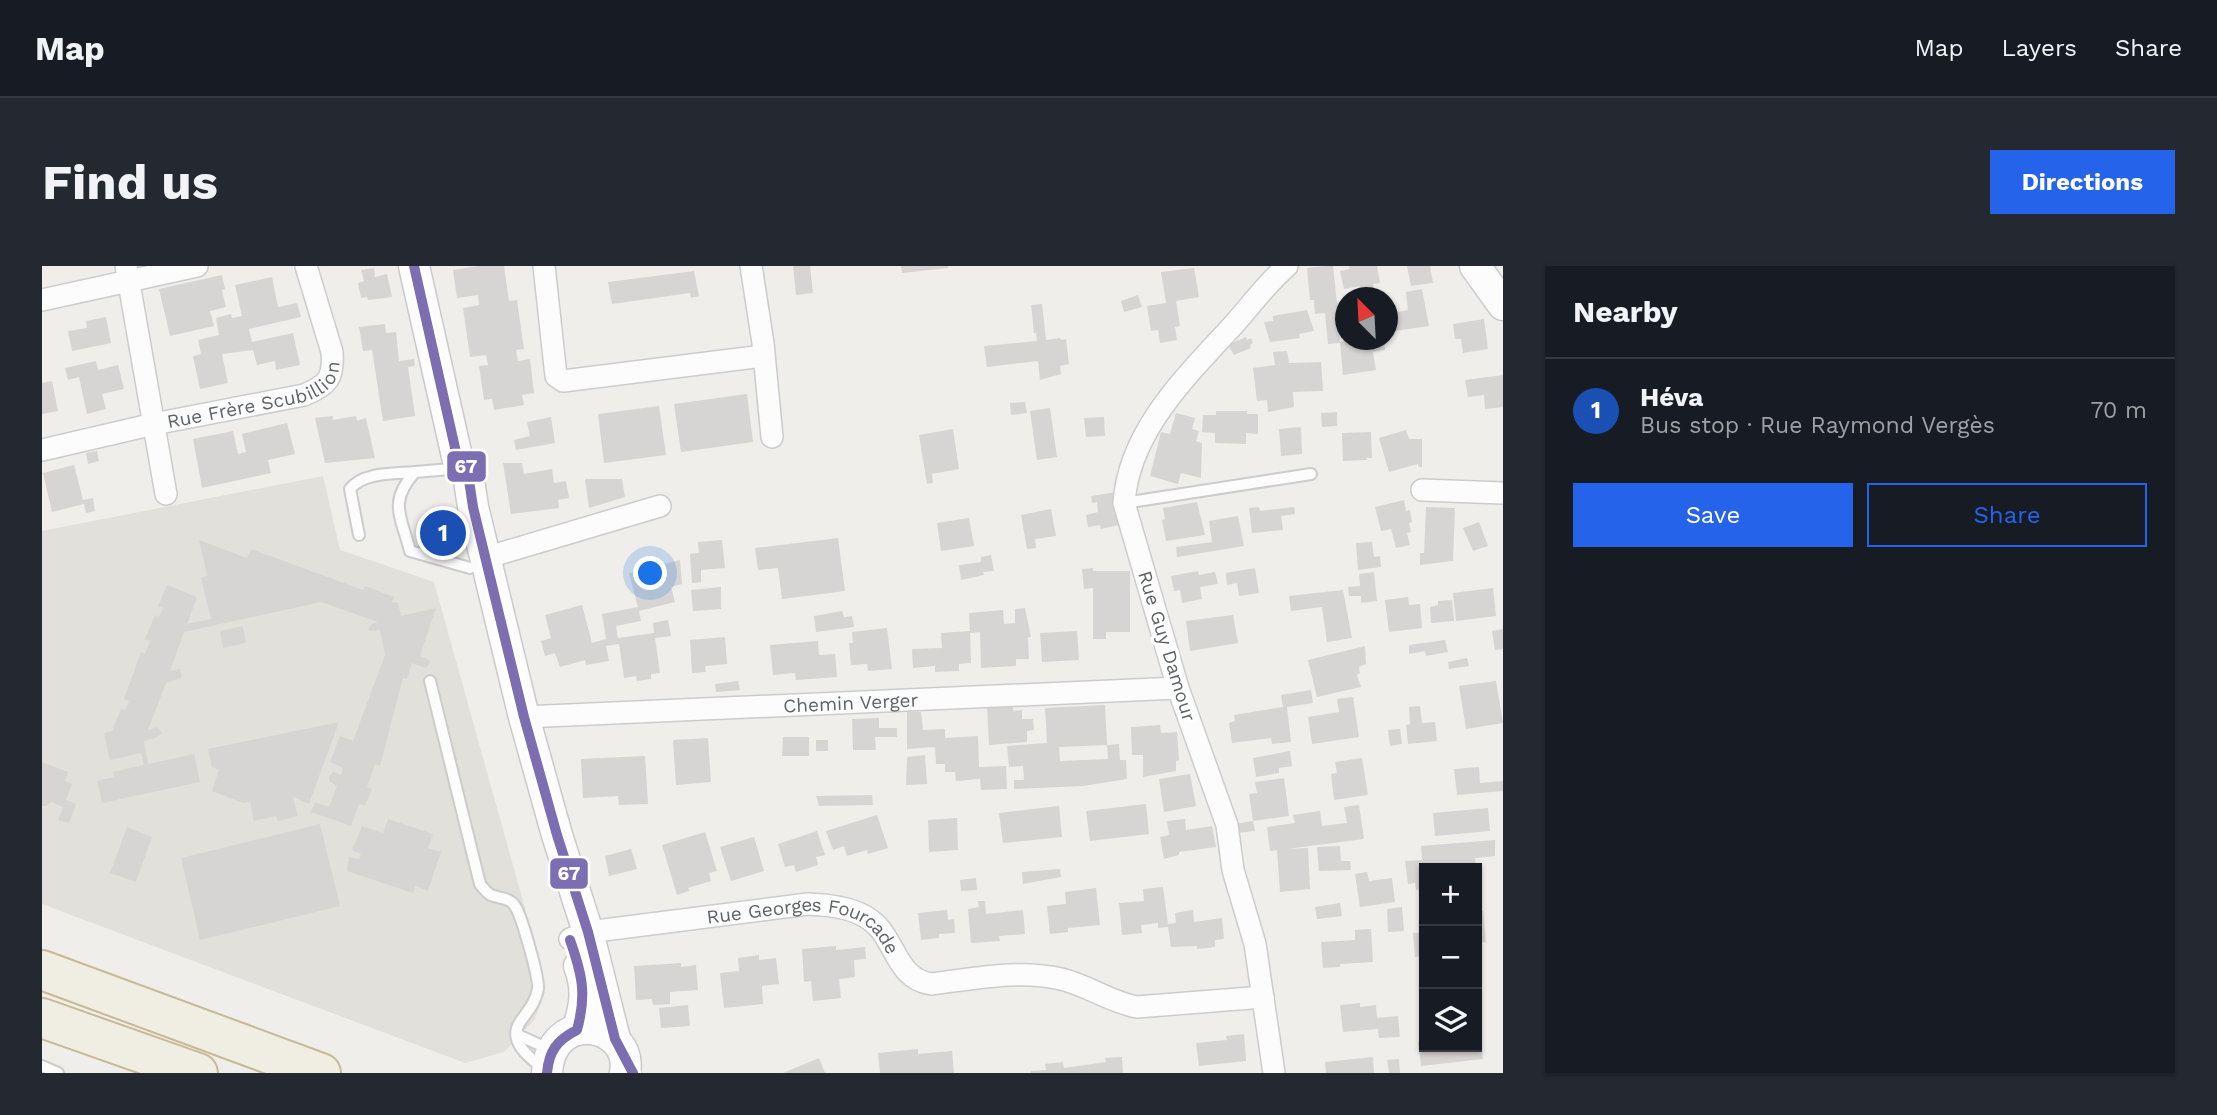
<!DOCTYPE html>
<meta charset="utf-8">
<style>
:root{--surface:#171b24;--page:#242831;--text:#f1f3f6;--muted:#9ea1a6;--line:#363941;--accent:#2563eb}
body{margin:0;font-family:"Work Sans",sans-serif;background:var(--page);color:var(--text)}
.controls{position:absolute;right:21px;bottom:21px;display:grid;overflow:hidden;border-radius:0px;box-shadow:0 2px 5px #0004}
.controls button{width:63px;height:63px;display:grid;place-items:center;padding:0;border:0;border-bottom:2px solid var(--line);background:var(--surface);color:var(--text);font:35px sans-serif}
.compass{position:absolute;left:1293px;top:21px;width:63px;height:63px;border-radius:50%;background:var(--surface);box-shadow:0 2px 5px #0004;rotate:336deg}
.you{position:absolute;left:609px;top:308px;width:24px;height:24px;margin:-18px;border:5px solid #fff;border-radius:50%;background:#1a73e8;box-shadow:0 0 0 10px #1a73e833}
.badge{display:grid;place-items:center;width:46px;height:46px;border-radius:50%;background:var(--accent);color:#fff;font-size:23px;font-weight:700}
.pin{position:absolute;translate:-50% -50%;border:4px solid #fff;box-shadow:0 2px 7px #0006}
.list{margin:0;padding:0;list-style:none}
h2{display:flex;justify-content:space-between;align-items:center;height:91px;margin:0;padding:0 28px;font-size:30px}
h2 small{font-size:23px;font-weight:400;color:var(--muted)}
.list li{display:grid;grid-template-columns:46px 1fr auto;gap:21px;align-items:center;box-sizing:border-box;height:105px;padding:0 28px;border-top:2px solid var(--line)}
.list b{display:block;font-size:26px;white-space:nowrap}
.list p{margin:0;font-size:23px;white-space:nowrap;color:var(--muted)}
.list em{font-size:23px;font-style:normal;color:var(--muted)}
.actions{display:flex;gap:14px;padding:21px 28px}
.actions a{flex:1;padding:16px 0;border:2px solid var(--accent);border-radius:0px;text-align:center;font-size:24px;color:var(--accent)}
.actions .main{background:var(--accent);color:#fff}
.icon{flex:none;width:38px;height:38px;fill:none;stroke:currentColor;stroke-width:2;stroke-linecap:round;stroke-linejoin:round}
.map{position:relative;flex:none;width:1461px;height:807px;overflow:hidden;border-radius:0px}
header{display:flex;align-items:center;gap:42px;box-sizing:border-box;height:98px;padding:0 35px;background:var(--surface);border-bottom:2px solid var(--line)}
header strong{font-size:33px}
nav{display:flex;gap:38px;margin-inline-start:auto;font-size:24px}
.intro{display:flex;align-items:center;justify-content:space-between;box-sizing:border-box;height:168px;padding:0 42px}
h1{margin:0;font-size:49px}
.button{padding:18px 32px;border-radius:0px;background:var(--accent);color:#fff;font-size:24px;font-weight:700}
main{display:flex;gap:42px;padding:0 42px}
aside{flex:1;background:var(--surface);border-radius:0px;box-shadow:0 2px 5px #0004}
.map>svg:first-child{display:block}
.education{fill:#e2e0da}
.building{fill:#d6d5d3}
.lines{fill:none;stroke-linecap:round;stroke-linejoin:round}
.lane-casing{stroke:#cbcccc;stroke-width:14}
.street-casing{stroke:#cbcccc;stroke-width:24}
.secondary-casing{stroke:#cacacb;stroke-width:33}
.highway-casing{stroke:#c8b996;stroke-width:42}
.lane{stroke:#fdfcfc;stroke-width:10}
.street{stroke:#fdfcfc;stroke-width:21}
.secondary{stroke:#fdfcfc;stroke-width:30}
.highway{stroke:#f0ede3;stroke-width:38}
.bus-1-casing{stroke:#fff;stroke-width:16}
.bus-1{stroke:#7c6eb0;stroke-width:10}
.labels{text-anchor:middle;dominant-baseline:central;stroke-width:7;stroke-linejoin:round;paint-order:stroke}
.street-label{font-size:19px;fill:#5f6368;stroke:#fff}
.line-badge{stroke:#fff;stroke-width:2.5}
.badge-label{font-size:19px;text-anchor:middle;font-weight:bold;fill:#fff}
</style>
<header>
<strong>Map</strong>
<nav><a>Map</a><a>Layers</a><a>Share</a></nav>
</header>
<div class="intro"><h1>Find us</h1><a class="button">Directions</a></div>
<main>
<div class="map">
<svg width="1461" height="807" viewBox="0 0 1461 807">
<rect width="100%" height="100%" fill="#efeeea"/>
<path class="education" d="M281 210 298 284 392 316 496 689 501 718 500 735 492 754 462 786 423 797 0 638V265Z"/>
<g class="building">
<path d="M436 0H462L467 35 475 34 482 83 474 84 476 95 488 93 492 127 480 129 482 139 452 144 450 133 442 134 437 100 446 99 444 89 428 91 421 42 437 39 436 29 415 32 411 4Z"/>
<path d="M751 0H768L771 27 754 29Z"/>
<path d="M859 0H906V2L860 7Z"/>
<path d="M1284 0H1291L1295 37 1303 36V59L1297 60 1298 77 1286 78 1283 47 1273 48 1272 34H1268L1265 2Z"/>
<path d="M1307 0H1335L1338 17 1331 18 1333 31 1321 32 1318 20 1302 23 1298 5 1308 3Z"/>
<path d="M1365 0H1388L1391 17 1369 20Z"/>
<path d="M332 2 333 11 345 8 350 31 326 34 325 31 319 32 316 17 322 15 319 4Z"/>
<path d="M1152 2 1157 31 1134 35 1138 60 1133 61 1135 74 1118 77 1116 64 1109 65 1105 40 1124 37 1119 6Z"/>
<path d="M652 5 657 30 649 32 648 27 570 38 566 16Z"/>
<path d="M180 9 183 23 180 24 184 41 168 45 172 60 128 70 117 23Z"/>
<path d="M230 11 236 41 255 37 259 51 207 63 210 76 251 67 258 99 234 104 233 95 215 99 211 84 180 88 186 117 158 123 151 90 159 88 156 74 177 69 174 52 189 48 190 52 200 50 193 19Z"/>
<path d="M1380 23 1387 60 1346 66V48L1366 44 1364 26Z"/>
<path d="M1096 29 1100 41 1082 46 1079 35Z"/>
<path d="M1000 38 1004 74 1018 72 1019 74 1024 73 1027 98 1018 100 1019 108 998 114 996 95 945 101 942 80 995 75 994 67H992L989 39Z"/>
<path d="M1265 44 1272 65 1257 68 1258 72 1228 76 1222 56 1231 55V50Z"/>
<path d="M64 51 69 77 30 85 26 65 45 62 44 55Z"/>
<path d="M1442 53 1446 83 1421 87 1419 73H1413L1411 58Z"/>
<path d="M343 58 344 67 354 66 357 95 372 93 373 100 366 101 373 150 341 155 330 84 321 85 317 61Z"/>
<path d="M1204 71 1205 74 1209 72 1211 77 1208 79 1209 82 1192 89 1186 79Z"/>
<path d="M1313 74H1342L1343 84 1331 86 1334 104 1301 109 1298 76Z"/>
<path d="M1245 85 1247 97 1279 96 1281 125 1251 126 1252 141 1226 146 1225 134 1215 135 1211 102 1233 99 1231 86Z"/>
<path d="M54 95 56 104 76 99 82 123 60 128 64 143 45 148 37 111 26 114 23 102Z"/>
<path d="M1461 109V141L1443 143 1442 129 1426 131 1423 114Z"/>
<path d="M10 115 16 145 0 148V117Z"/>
<path d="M705 128 711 176 639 186 632 138Z"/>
<path d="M983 136 985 147 969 149 968 137Z"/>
<path d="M617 140 624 189 562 197 556 148Z"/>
<path d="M1008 142 1015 191 995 194 988 145Z"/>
<path d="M1174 145H1205V148H1216V168L1204 167V178L1173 177V167L1160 166 1161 149H1174Z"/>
<path d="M1295 146V160L1280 161 1279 147Z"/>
<path d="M1134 147 1153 152 1150 163 1157 165 1154 175 1160 177 1159 212 1139 207 1136 218 1108 210 1119 166 1128 168Z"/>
<path d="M291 150V154L314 150 315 155 324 152 333 192 283 197 273 152Z"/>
<path d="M509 151 513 177 474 184 472 174 488 170 485 156Z"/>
<path d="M1062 151 1063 170 1044 171 1042 152Z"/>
<path d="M245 157 253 188 226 194 229 207 160 222 151 173 191 165 196 188 204 186 200 168Z"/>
<path d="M1259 161 1260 188 1239 190 1237 163Z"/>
<path d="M911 163 917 203 890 208 891 217 885 218 877 169Z"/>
<path d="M1364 164 1367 173H1380V201H1377L1376 198 1347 206 1337 172Z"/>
<path d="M1329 166 1330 192H1324L1325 194 1301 195 1300 167Z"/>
<path d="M55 185 57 195 46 198 44 187Z"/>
<path d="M461 197H480L482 208 510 203 512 217 524 215 527 232 516 234 517 242 469 248Z"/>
<path d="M32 199 41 234 51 232 53 245 44 247 42 238 10 246 1 207Z"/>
<path d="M543 213H580L583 231 547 242Z"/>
<path d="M1075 226 1081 258 1059 263 1058 259 1046 261 1044 249 1056 246 1055 236 1050 237 1049 230Z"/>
<path d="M1362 234 1364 245 1368 244 1370 256 1367 257 1369 266 1365 267 1368 279 1354 282 1349 263 1339 265 1333 241Z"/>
<path d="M1155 236 1163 269 1124 275 1120 254 1123 253 1121 242Z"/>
<path d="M1217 241 1218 245 1252 241 1253 248 1239 250 1241 264 1210 267 1207 242Z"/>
<path d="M1384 241 1413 242 1411 295 1378 299V287H1382Z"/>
<path d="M1009 243 1014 270 993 273 994 282 985 283 979 249Z"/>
<path d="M1196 250 1202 280 1135 291 1134 281 1170 276 1167 255Z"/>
<path d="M927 252 932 280 899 285 895 257Z"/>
<path d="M1437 256 1446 280 1431 285 1421 262Z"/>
<path d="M796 272 803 325 740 333 736 302 716 304 713 282Z"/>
<path d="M157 274 205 292 209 283 321 324 323 320 352 331 350 336 356 337 359 350 394 342 378 390 387 394 388 397 384 402 370 397 365 413 361 412 338 500 333 498 325 521 330 523 323 540 317 538 309 560 269 546 273 536 287 541 295 520 288 516 287 511 291 506 299 509 301 502 288 496 298 470 311 475 343 389 338 364 328 365 326 363 330 358 336 356 279 336 142 366 128 405 138 403 140 411 137 413 124 417 106 464 115 461 120 467 113 472 102 475 106 498 152 488 158 516 60 537 55 515 72 511 71 506 102 499 99 487 68 494 62 467 70 465 79 443 83 444 87 435 82 433 99 386 103 388 108 375 103 373 113 349 117 351 121 342 116 340 125 319 155 331 145 358 169 353 159 312 165 309Z"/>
<path d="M680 274 683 302 659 304V316L650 317 648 288 657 287 656 276Z"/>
<path d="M1330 276 1332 291 1338 290 1339 301 1316 304 1314 277Z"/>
<path d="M949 289 952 305 941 306 942 309 919 314 917 299 939 296V291Z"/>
<path d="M638 294 640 318 629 321 633 336 597 345 599 355 574 360 576 372 612 367 611 357 626 354 629 370 613 372 618 407 609 408V413L595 415 594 410 582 412 577 378 564 380 567 395 544 399 543 394 518 401 513 387 503 390 499 375 509 372 503 349 540 339 550 377 564 373 560 348 596 341 587 307 599 304 598 301 610 297V301Z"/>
<path d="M1051 302V305H1088V366H1064V373H1051V322L1042 323 1040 303Z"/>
<path d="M1213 302 1217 327 1197 330 1195 317 1185 319 1184 307Z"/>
<path d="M1156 305 1157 309 1173 306 1176 318 1158 321 1160 333 1140 337 1138 324 1132 325 1129 310Z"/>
<path d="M1332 306 1335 335 1319 337V330H1307L1306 321 1318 320 1317 308Z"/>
<path d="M679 321V343L651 345 649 324Z"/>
<path d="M1451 322 1454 350 1414 355 1411 327Z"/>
<path d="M1301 324 1310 372 1285 376 1280 341 1249 345 1247 330Z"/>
<path d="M1366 331 1367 339 1378 338 1380 362 1347 366 1343 334Z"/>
<path d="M1410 334 1412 355 1389 357 1388 341 1396 339V335Z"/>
<path d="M983 342 989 371H986L987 393H974V400L939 402 938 366 928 367 927 347 961 344 962 358 973 357V343Z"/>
<path d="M800 345 802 351 810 350 812 361 774 366 772 350Z"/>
<path d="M1191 349 1196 377 1148 385 1144 355Z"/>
<path d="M201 360 204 377 181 382 178 365Z"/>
<path d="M845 362 850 403 826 405 825 398 809 399 807 377H811L810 366Z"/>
<path d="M1461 363V383L1453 384 1450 365Z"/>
<path d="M928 365 929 397 917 398V405L893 406V400L871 402 870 383 900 382 899 367Z"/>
<path d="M1035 365 1037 394 1000 396 998 367Z"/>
<path d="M683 371 685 398 663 400 664 406 650 407 648 374Z"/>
<path d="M1403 374 1406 386 1384 390 1383 385 1367 388V379Z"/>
<path d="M776 375 777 389 793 388 795 411 754 414 753 407 731 409 728 379Z"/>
<path d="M1323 380 1324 398 1317 401 1318 407 1315 409 1319 421 1275 431 1266 394Z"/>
<path d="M1425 392 1427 400 1407 403 1406 396Z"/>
<path d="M696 415 698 424 674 426 673 418Z"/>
<path d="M1454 415 1461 457 1424 463 1417 420Z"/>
<path d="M1269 424 1271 437 1245 441 1249 476 1230 478 1229 472 1190 477 1187 457 1193 455 1192 449 1241 441 1239 429Z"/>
<path d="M1311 431 1317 471 1270 478 1266 451 1297 446 1295 433Z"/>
<path d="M971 438V445L980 444V453H991L992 464 985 465V476L947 479 945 439Z"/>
<path d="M1063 439 1065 479 1017 481 1018 495 1066 493 1065 479 1077 478 1078 494H1084L1085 513 1041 520 972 523V514H982L981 500 967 501 965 480 1005 477 1003 442Z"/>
<path d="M1378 440 1380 457 1393 456 1395 475 1366 478 1364 459 1368 458 1367 441Z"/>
<path d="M865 446H879L881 464 903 463V472L936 470 937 501 964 500 965 523 939 524 938 513 914 515 913 506H903V498H894L893 481 865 483Z"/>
<path d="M837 452V462H855V471H833L834 484H811L810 453Z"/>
<path d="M297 456 267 538 251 531 256 550 236 555 234 550 212 555 208 536 201 537 170 525 177 504 170 501 166 483Z"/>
<path d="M1118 459 1119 467 1135 466 1137 494 1134 495V505L1101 511V489H1090L1089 461Z"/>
<path d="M1358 463 1360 478 1348 480 1346 464Z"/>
<path d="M741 471H767V490H740Z"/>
<path d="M666 472 669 516 634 519 631 474Z"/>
<rect x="774" y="474" width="12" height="11"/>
<path d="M1248 485 1250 500 1237 502V507L1214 511 1211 492Z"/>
<path d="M883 489 885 518 864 519 865 491Z"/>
<path d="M603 490 606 538 577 539 576 530 541 532 539 493Z"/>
<path d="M1320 492 1326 529 1292 534 1289 508 1295 507 1293 496Z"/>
<path d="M0 496 26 506 23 515 30 518 24 534 34 538 27 557 16 554 21 541 9 536 4 540H0Z"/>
<path d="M1437 501 1438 517 1461 515V525L1415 529 1412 503Z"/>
<path d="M1148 508 1154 540 1122 546 1117 513Z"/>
<path d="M1242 512 1247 550 1211 555 1207 528 1215 527 1213 516Z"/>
<path d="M830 529 831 539 777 540 774 530Z"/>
<path d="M1104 538 1107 568 1048 575 1044 545Z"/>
<path d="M1317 539 1322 573 1245 583 1266 582 1268 623 1238 626 1235 584 1228 585 1225 561 1253 557 1251 549 1278 545 1280 560 1305 557 1302 541Z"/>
<path d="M1017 540 1020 571 961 577 957 547Z"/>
<path d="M1446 542 1448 565 1393 570 1391 547Z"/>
<path d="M835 549 846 582 826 588 825 584 805 590 802 580 791 584 784 565Z"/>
<path d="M915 552 916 584 887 586 886 554Z"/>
<path d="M346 553 391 568 386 582 399 586 386 625 373 620 371 627 305 605 307 591 317 593 319 588 310 584 320 560 341 567Z"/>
<path d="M1143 553 1144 564 1170 560 1174 581 1137 586V589L1122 593 1118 571 1127 569 1125 555Z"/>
<path d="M1211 555 1213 565 1194 567 1192 558Z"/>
<path d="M278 558 298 640 158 674 139 592Z"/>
<path d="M85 561 110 571 94 616 68 607Z"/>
<path d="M775 565 783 589 774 591 776 599 754 606 752 599 743 601 736 578Z"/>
<path d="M663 566 675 605 667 607 669 615 646 622 647 625 635 629 620 579Z"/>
<path d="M712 571 722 605 689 615 678 581Z"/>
<path d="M1453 574V590L1433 592 1434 602H1382V623L1374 624 1373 617 1366 618 1363 595 1380 594 1379 580Z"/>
<path d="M1298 580 1299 595H1308L1309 604 1277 605 1275 581Z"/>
<path d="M589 583 595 603 567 610 563 590Z"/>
<path d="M1018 603 1019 611 981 618 980 606Z"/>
<path d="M1325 606 1327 615 1350 612 1353 636 1318 641 1313 608Z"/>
<path d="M934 612 935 624 919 625 918 614Z"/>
<path d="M1121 621 1126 658 1134 657 1133 647 1151 644 1152 656 1180 652 1182 673 1173 674V681L1155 683V680L1129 681 1126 661 1116 662V657L1099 659 1100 667 1080 669 1077 637 1102 635 1101 623Z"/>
<path d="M1054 622 1058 659 1026 662V666L1008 668 1005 640 1024 638 1023 626Z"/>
<path d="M936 635H943L944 648 981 644 983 668 957 670 958 675 929 677 926 643 937 641Z"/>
<path d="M1298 637 1300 650 1275 653 1273 641Z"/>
<path d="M1360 641 1362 665 1346 666 1345 643Z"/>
<path d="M905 644 906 654 912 653 913 667 897 668V672L879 674 876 647Z"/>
<path d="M1435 645H1441L1444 676 1435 677Z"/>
<path d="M1378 649H1382V690L1373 691 1371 667H1379Z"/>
<path d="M1329 663 1331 696 1298 698V701L1281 702 1279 676 1313 674V664Z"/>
<path d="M794 680V684L823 681 824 693 812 694 813 711 797 713 799 732 771 735 769 715 762 716 760 683Z"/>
<path d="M717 689V694L734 692 737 718 720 720 721 738 682 742 678 707 697 705 696 692Z"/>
<path d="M639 697V701L654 699 656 724 628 726V738L611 739 610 733 594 734 592 700Z"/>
<path d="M1318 737V741L1334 739 1335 752 1356 750 1358 771 1337 772 1336 763 1301 766 1298 739Z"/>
<path d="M646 739 648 760 619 762 617 742Z"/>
<path d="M1435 764H1438L1441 793 1379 800 1376 776 1382 775V781H1435Z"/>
<path d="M1202 768 1204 795 1157 800 1154 777 1185 774 1184 770Z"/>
<path d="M876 783V788L910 785 912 807H838L836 787Z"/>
<path d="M1080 791 1081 807H989V805L1004 804 1003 798 1021 796 1022 802 1064 796 1063 792Z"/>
<path d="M1331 791 1332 807H1284L1283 796Z"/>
<path d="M777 792 783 807H741Z"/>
<path d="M1357 793 1358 807H1347L1345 794Z"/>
</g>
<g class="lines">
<defs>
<g id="lane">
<path d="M409 203 373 206C346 236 359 250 368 285L428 302"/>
<path d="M1082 237 1269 208"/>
<path d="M317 269 308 223C321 206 352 208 373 206"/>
<path d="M388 415 438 618C441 622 445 627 449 629 458 633 467 631 473 640 480 651 497 711 496 723 494 736 485 746 478 756 465 776 489 793 502 803"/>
<path d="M476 769 509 784"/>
<path d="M0 800 16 807"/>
</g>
<g id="street">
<path d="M84 0 124 228"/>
<path d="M502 0 514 110 521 115 721 90"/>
<path d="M709 0 721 77 730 171"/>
<path d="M0 34 155 0"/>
<path id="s1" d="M0 184 112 158 262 129C286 119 292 112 290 86L264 0"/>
<path d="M1380 224 1461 227"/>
<path d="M443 292 618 240"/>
<path id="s2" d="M482 451 1136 422"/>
<path id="s3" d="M528 673 546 666 766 638C790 639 821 642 838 663 855 684 858 713 889 718 932 713 976 703 1019 713 1045 719 1068 736 1095 741L1221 731"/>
<path d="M1232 807 1213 678 1191 604 1185 559 1136 422 1082 237C1087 163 1147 108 1194 56 1210 38 1226 16 1245 0"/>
</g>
<g id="secondary">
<path d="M372 0 416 195 425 201 431 241 482 451 515 569 546 666 573 773"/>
<path d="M1433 0 1461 39"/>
<path d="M535 764C543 741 546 723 537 700"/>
<path d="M505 807C509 740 592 757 583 807"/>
</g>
<g id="highway">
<path d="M0 704 279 807"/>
<path d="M0 752 156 807"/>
</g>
</defs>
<use href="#lane" class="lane-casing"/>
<use href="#street" class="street-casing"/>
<use href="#secondary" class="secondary-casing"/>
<use href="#highway" class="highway-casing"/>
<use href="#lane" class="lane"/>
<use href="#street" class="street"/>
<use href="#secondary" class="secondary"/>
<use href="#highway" class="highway"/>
<defs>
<g id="bus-1">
<path d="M372 0 416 195 425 201 431 241 482 451 515 569 546 666 573 773 591 807"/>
<path d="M505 807C507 785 515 774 535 764 545 728 540 708 528 674"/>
</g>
</defs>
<use href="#bus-1" class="bus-1-casing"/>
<use href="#bus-1" class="bus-1"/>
</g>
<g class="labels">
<g class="street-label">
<text stroke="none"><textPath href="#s1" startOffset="222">Rue Frère Scubillion</textPath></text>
<text transform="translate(1125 380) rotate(73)">Rue Guy Damour</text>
<text stroke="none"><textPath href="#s2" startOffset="327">Chemin Verger</textPath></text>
<text stroke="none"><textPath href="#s3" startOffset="243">Rue Georges Fourcade</textPath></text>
</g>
</g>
<g class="line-badge">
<rect x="404" y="184" width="41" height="33" rx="7" fill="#7c6eb0"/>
<rect x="507" y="591" width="40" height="33" rx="7" fill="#7c6eb0"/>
</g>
<g class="badge-label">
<text x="424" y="207">67</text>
<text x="527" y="614">67</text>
</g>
</svg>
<div class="controls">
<button>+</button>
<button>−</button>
<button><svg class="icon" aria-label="layers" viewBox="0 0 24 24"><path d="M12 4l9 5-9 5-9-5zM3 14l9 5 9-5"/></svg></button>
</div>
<svg class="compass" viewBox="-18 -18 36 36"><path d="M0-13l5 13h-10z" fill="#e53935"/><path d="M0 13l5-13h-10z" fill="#9ea1a6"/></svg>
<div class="you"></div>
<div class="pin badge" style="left:401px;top:267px;background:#1a4fb4">1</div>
</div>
<aside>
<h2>Nearby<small></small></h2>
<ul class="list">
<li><span class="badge" style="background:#1a4fb4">1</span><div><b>Héva</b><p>Bus stop · Rue Raymond Vergès</p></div><em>70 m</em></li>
</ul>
<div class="actions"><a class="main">Save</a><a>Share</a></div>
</aside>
</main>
